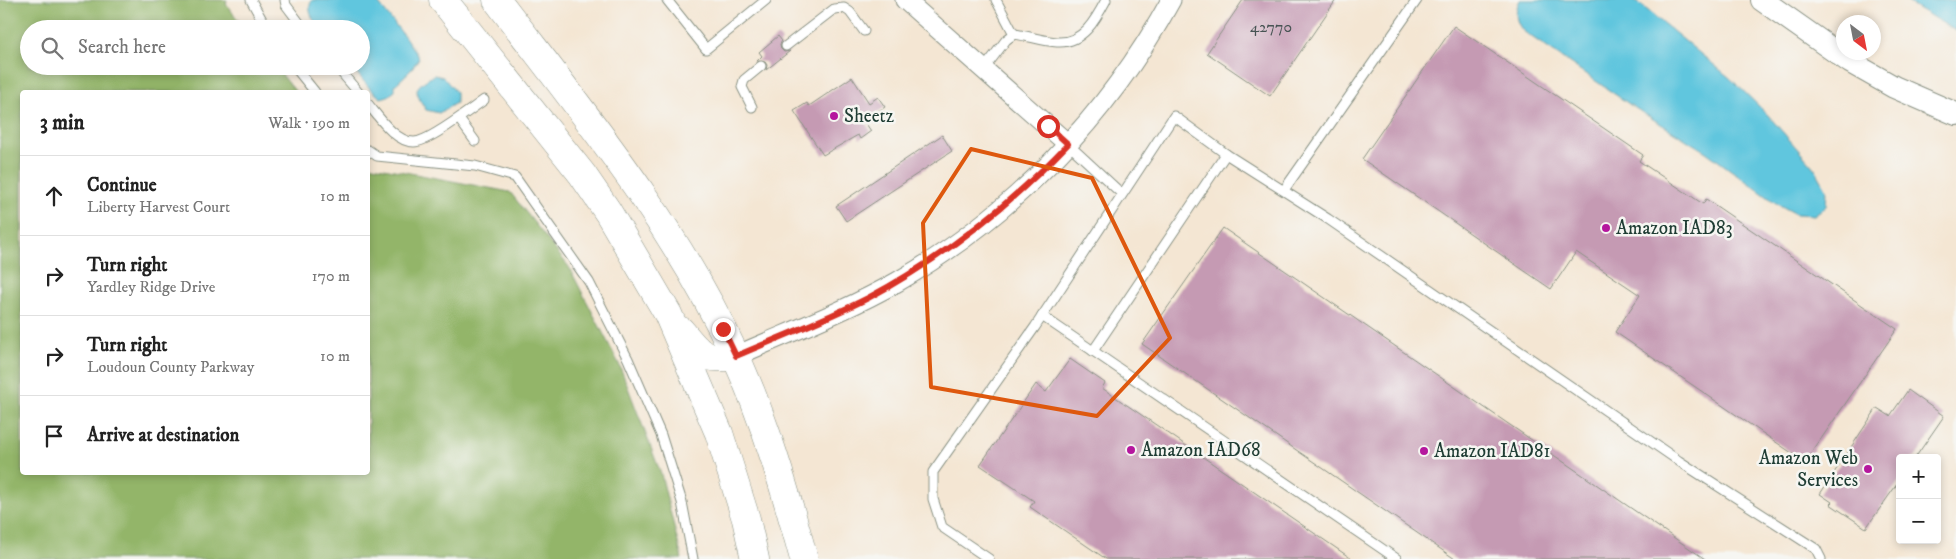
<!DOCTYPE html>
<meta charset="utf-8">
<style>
:root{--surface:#fff;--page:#f2f2f2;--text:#222;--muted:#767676;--line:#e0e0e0}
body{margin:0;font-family:"IM FELL DW Pica",serif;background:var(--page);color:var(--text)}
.controls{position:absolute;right:15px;bottom:15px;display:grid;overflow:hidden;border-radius:5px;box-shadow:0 2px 8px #0003}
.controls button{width:45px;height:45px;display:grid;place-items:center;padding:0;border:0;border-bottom:1px solid var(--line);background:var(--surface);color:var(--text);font:25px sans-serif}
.compass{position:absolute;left:1836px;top:15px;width:45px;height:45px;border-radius:50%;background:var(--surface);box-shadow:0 2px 8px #0003;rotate:148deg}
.stop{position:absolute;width:15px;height:15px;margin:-11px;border:4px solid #d93025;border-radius:50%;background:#fff}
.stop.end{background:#d93025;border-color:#fff;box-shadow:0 1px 5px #0008}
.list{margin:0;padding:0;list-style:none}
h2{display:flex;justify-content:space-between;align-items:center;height:65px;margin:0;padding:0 20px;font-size:21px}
h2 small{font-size:16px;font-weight:400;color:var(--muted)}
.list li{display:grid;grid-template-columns:32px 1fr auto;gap:15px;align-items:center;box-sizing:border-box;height:80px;padding:0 20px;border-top:1px solid var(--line)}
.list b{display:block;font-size:19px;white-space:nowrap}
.list p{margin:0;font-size:16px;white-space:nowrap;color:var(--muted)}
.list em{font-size:16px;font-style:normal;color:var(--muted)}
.icon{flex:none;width:28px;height:28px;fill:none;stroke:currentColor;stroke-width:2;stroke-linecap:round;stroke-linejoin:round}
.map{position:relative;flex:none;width:1956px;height:559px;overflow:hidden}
.search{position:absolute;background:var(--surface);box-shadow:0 2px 8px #0003;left:20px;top:20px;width:350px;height:55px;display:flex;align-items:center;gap:12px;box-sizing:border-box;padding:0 18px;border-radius:28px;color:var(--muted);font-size:19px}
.panel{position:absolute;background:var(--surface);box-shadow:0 2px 8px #0003;left:20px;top:90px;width:350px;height:385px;border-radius:5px}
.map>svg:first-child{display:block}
.forest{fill:#93b569;stroke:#59794e}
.water{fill:#60c6de;stroke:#408289}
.building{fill:#c59ab3}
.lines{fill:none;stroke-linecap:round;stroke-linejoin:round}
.service-casing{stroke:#8a9284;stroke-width:11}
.minor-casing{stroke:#8a9284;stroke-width:21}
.tertiary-casing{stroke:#8a9284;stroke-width:24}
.primary-casing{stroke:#8a9284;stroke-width:29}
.service{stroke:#fff;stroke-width:9}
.minor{stroke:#fff;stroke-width:19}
.tertiary{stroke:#fff;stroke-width:22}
.primary{stroke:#fff;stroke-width:28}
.route{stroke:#d93025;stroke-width:6}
.marked{fill:none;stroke:#de580e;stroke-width:4;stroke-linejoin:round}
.poi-dot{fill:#b5179e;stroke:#f6f6f2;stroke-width:2}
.labels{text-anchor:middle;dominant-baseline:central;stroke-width:5;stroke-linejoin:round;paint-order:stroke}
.number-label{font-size:16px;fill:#485454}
.poi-label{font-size:19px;fill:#1f3d34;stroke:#f6f6f2;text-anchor:start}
</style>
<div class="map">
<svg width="1956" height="559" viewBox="0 0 1956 559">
<rect width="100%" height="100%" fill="#f6f6f2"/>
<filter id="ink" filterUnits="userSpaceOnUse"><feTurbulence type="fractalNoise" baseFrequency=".02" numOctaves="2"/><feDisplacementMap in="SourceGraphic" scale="10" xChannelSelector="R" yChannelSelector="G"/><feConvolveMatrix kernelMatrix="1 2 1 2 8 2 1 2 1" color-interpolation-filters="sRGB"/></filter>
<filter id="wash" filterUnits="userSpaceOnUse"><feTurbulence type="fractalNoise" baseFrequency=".0096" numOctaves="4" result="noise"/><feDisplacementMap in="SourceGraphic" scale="20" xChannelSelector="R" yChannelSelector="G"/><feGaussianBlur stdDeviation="1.12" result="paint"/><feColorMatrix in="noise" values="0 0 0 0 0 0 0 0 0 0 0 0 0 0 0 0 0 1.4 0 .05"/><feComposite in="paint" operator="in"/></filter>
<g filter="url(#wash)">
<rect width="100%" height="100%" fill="#f4e6d3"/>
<path class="forest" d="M0 0H227L226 4 245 29H29V66H275L296 92H22V472H368V165L510 192 569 267 619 364 661 474 682 559H0Z"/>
<g class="water">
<path d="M312 0H376L405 37 419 58 410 71 395 85V91L388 96 381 98 372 91 351 66H361V29H320C313 20 306 10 312 0Z"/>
<path d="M1520 0H1635L1730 78 1767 114 1815 169 1827 190 1826 206 1814 215 1796 214 1776 203 1706 152 1632 106 1523 31C1515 21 1514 12 1520 0Z"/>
<path d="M1904 0H1956V31Z"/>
<path d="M434 75 443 77 456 92V103L439 113 426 110C413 89 413 88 434 75Z"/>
</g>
<g id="blocks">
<g class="building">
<path d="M1243 0H1336L1270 96 1207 53Z"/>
<path d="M1454 26 1643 155 1639 161 1703 204 1706 199 1897 329 1805 462 1615 332 1640 295 1576 252 1551 289 1362 159Z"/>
<path d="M778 36 782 41 780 44 781 49 784 52 790 51 766 70 767 65 765 62 757 61 762 56 759 52Z"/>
<path d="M852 77 869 103 878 97 885 107 864 121 871 131 860 139 858 135 823 155 794 111 807 103 809 106Z"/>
<path d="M942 135 952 151 846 221 836 206Z"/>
<path d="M1223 228 1705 559H1455L1142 344Z"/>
<path d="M1070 359 1105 383 1102 388 1352 559H1106L1030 507 1034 501 980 465 1036 384 1046 392Z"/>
<path d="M1908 390 1944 416 1915 458H1900V480L1866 528 1830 504 1832 502 1820 494 1877 408 1890 416Z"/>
</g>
</g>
</g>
<g filter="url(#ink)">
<use href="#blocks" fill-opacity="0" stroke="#8a9284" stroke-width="1"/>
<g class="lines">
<defs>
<g id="service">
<path d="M251 0 267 29"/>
<path d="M285 0 286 5 304 29"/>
<path d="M667 0 706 49 766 0"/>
<path d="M996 0 1014 34"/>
<path d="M786 46 834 9 844 8 850 12 864 31"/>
<path d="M294 66 315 92"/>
<path d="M336 66 358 92"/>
<path d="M984 69 1006 40 1014 34C1029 36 1043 41 1057 42 1083 44 1096 19 1106 0"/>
<path d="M368 104C379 117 395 142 414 142 429 142 471 109 484 100"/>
<path d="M752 107 742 87 744 80 761 66"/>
<path d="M459 119 475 141"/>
<path d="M1068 144 1122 194"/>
<path d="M368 150 377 156 475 166 515 177 589 282 628 359 661 435 682 502 693 559"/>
<path d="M1226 154 1328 219 1679 461 1816 549 1821 559"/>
<path d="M1284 190 1417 0"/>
<path d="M1042 316 1397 559"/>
<path d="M989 559 942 527 933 499V472L1035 327 1174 116 1226 154 1093 351"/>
</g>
<g id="minor">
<path d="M905 0 1068 144"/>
<path d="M736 356C790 332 846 311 897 282 1012 216 1108 116 1171 0"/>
</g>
<path id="tertiary" d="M1762 0 1850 62 1894 87 1956 114"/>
<g id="primary">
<path d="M443 0 582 174 608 212 668 314 719 433 746 519 755 559"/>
<path d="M497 0C583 113 675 224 735 355 765 420 785 490 804 559"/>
<path d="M681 331C701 356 703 360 736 356"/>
</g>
</defs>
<use href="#service" class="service-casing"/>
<use href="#minor" class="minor-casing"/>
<use href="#tertiary" class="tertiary-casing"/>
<use href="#primary" class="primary-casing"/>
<use href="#service" class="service"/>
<use href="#minor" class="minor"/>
<use href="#tertiary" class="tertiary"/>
<use href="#primary" class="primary"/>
</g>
</g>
<g class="lines" filter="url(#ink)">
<path class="route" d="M723 329 736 356C780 337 825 320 868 298 943 258 1009 206 1068 144L1048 126"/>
</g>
<path class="marked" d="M971 149 1092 178 1170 338 1097 416 931 387 923 223Z"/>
<g class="poi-dot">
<circle cx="834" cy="116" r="5"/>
<circle cx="1606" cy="228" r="5"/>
<circle cx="1131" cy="450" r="5"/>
<circle cx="1424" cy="451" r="5"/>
<circle cx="1868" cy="469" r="5"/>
</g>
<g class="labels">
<g class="number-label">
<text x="1271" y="27">42770</text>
</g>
<g class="poi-label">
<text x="844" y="116">Sheetz</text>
<text x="1616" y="228">Amazon IAD83</text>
<text x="1141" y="450">Amazon IAD68</text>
<text x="1434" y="451">Amazon IAD81</text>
<text x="1858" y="458" text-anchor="end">Amazon Web<tspan x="1858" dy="22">Services</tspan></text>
</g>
</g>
</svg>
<div class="controls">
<button>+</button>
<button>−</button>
</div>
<svg class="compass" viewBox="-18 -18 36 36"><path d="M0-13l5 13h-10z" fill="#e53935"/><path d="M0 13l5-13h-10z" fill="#767676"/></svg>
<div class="stop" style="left:1048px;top:126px"></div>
<div class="stop end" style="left:723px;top:329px"></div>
<div class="search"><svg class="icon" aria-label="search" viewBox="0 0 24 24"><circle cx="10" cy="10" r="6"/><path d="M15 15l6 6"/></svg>Search here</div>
<section class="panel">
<h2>3 min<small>Walk · 190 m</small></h2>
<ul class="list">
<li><svg class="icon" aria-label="ahead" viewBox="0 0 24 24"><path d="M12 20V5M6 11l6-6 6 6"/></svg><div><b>Continue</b><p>Liberty Harvest Court</p></div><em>10 m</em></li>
<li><svg class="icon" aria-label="right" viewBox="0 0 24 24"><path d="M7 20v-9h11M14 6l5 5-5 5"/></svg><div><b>Turn right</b><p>Yardley Ridge Drive</p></div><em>170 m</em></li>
<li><svg class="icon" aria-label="right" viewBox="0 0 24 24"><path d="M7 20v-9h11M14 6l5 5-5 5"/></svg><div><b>Turn right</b><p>Loudoun County Parkway</p></div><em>10 m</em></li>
<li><svg class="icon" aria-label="arrive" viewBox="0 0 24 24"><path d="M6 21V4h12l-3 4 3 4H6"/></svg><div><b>Arrive at destination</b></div></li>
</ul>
</section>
</div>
